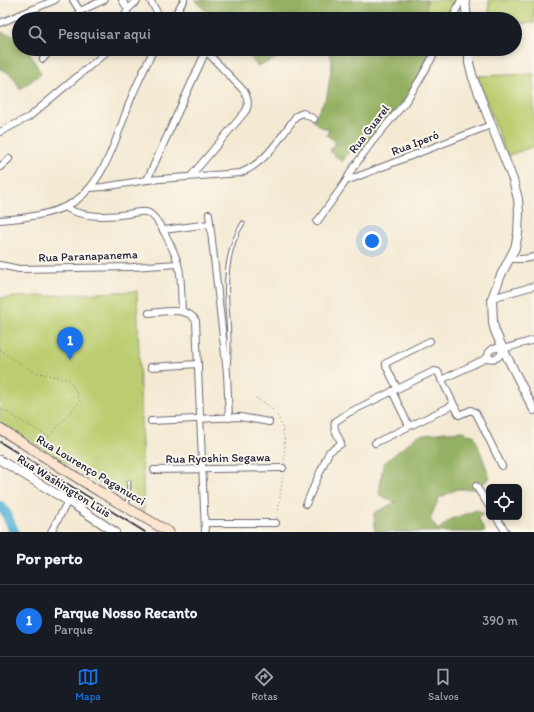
<!DOCTYPE html>
<html lang="pt">
<meta charset="utf-8">
<style>
:root{--surface:#171b24;--page:#20242c;--text:#f1f3f6;--muted:#9ea1a6;--line:#363941;--accent:#1a73e8}
body{margin:0;font-family:Itim,sans-serif;background:var(--page);color:var(--text)}
.controls{position:absolute;right:12px;bottom:12px;display:grid;overflow:hidden;border-radius:6px;box-shadow:0 2px 6px #0003}
.controls button{width:36px;height:36px;display:grid;place-items:center;padding:0;border:0;border-bottom:1px solid var(--line);background:var(--surface);color:var(--text);font:20px sans-serif}
.you{position:absolute;left:372px;top:241px;width:14px;height:14px;margin:-10px;border:3px solid #fff;border-radius:50%;background:#1a73e8;box-shadow:0 0 0 6px #1a73e833}
.badge{display:grid;place-items:center;width:26px;height:26px;border-radius:50%;background:var(--accent);color:#fff;font-size:13px;font-weight:700}
.pin{position:absolute;translate:-50% -33px;filter:drop-shadow(0 1px 2px #0008)}
.pin::after{content:'';position:absolute;top:21px;width:14px;height:12px;background:inherit;clip-path:polygon(0 0,100% 0,50% 100%)}
.list{margin:0;padding:0;list-style:none}
h2{display:flex;justify-content:space-between;align-items:center;height:52px;margin:0;padding:0 16px;font-size:17px}
h2 small{font-size:13px;font-weight:400;color:var(--muted)}
.list li{display:grid;grid-template-columns:26px 1fr auto;gap:12px;align-items:center;box-sizing:border-box;height:72px;padding:0 16px;border-top:1px solid var(--line)}
.list b{display:block;font-size:15px;white-space:nowrap}
.list p{margin:0;font-size:13px;white-space:nowrap;color:var(--muted)}
.list em{font-size:13px;font-style:normal;color:var(--muted)}
.icon{flex:none;width:22px;height:22px;fill:none;stroke:currentColor;stroke-width:2;stroke-linecap:round;stroke-linejoin:round}
.map{position:relative;flex:none;width:534px;height:532px;overflow:hidden}
.search{position:absolute;background:var(--surface);box-shadow:0 2px 6px #0003;left:12px;right:12px;top:12px;height:44px;display:flex;align-items:center;gap:10px;box-sizing:border-box;padding:0 14px;border-radius:22px;color:var(--muted);font-size:15px}
.sheet{height:124px;background:var(--surface)}
nav{display:flex;justify-content:space-around;align-items:center;box-sizing:border-box;height:56px;border-top:1px solid var(--line);background:var(--surface);font-size:11px;color:var(--muted)}
nav a{display:grid;justify-items:center;gap:2px}
nav .on{color:var(--accent)}
.map>svg:first-child{display:block}
.green{fill:#bbcd70;stroke:#6e7856}
.forest{fill:#94b062;stroke:#5b694e}
.lines{fill:none;stroke-linecap:round;stroke-linejoin:round}
.river{stroke:#58b2d6;stroke-width:10}
.service-casing{stroke:#6c6871;stroke-width:5}
.minor-casing{stroke:#6c6871;stroke-width:8}
.tertiary-casing{stroke:#6c6871;stroke-width:10}
.secondary-casing{stroke:#6c6871;stroke-width:11}
.path{stroke:#6c6871;stroke-width:1;stroke-dasharray:1 3;stroke-linecap:butt}
.service{stroke:#fff;stroke-width:3}
.minor{stroke:#fff;stroke-width:6}
.tertiary{stroke:#fff;stroke-width:8}
.secondary{stroke:#fbe5cf;stroke-width:9}
.rail{stroke:#22223b;stroke-width:1.5}
.labels{text-anchor:middle;dominant-baseline:central;stroke-width:4;stroke-linejoin:round;paint-order:stroke}
.street-label{font-size:12px;fill:#22223b;stroke:#fbf7ec}
</style>
<div class="map">
<svg width="534" height="532" viewBox="0 0 534 532">
<rect width="100%" height="100%" fill="#fbf7ec"/>
<filter id="ink" filterUnits="userSpaceOnUse"><feTurbulence type="fractalNoise" baseFrequency=".025" numOctaves="2"/><feDisplacementMap in="SourceGraphic" scale="8" xChannelSelector="R" yChannelSelector="G"/><feConvolveMatrix kernelMatrix="1 2 1 2 8 2 1 2 1" color-interpolation-filters="sRGB"/></filter>
<filter id="wash" filterUnits="userSpaceOnUse"><feTurbulence type="fractalNoise" baseFrequency=".012" numOctaves="4" result="noise"/><feDisplacementMap in="SourceGraphic" scale="16" xChannelSelector="R" yChannelSelector="G"/><feGaussianBlur stdDeviation="0.9" result="paint"/><feColorMatrix in="noise" values="0 0 0 0 0 0 0 0 0 0 0 0 0 0 0 0 0 1.4 0 .05"/><feComposite in="paint" operator="in"/></filter>
<g filter="url(#wash)">
<rect width="100%" height="100%" fill="#f4ead4"/>
<g class="green">
<path d="M425 0H459L449 19H425L427 1Z"/>
<path d="M489 0H534V23L515 24V19H489Z"/>
<path d="M534 74V146L507 156 477 76Z"/>
<path d="M137 291 144 511 0 423V298Z"/>
</g>
<g class="forest">
<path d="M194 0H425L427 1 425 19H215Z"/>
<path d="M0 32 14 36 19 40V49H28L41 74 20 89C15 79 11 72 0 69Z"/>
<path d="M245 49H291L288 54 257 66Z"/>
<path d="M324 49H427L433 51 405 100 359 154 352 149 342 162 330 151 336 142 327 135 329 130 319 126 313 121 327 96 332 64 331 57 327 51Z"/>
<path d="M464 431 466 434 474 435 490 478 476 489H457L439 498 430 519 438 530 451 519 477 510 484 514 478 517 485 532H375L374 513 396 502 379 495 383 464 417 436 445 432Z"/>
</g>
<g class="lines">
<path class="river" d="M0 506 6 513 14 532"/>
</g>
</g>
<g filter="url(#ink)">
<g class="lines">
<defs>
<g id="service">
<path d="M228 366C230 350 229 335 228 319 225 286 225 251 243 223"/>
<path d="M127 506 129 482"/>
</g>
<g id="minor">
<path d="M73 0 80 11"/>
<path d="M122 0 128 9"/>
<path d="M150 0 161 19"/>
<path d="M74 19 80 11 104 0"/>
<path d="M123 19 128 9 138 0"/>
<path d="M172 19 184 0"/>
<path d="M452 19 461 0"/>
<path d="M0 23 55 0"/>
<path d="M43 59 51 49"/>
<path d="M0 132 29 117 103 55 109 49"/>
<path d="M0 167 9 159"/>
<path d="M191 176 245 112C250 105 248 98 244 91L204 49"/>
<path d="M147 180 206 51"/>
<path d="M346 181 491 125"/>
<path d="M90 188 103 187 147 180 240 173C265 164 281 137 296 116L303 113 314 119"/>
<path d="M65 207C81 218 109 217 128 214 133 213 140 211 146 212 158 213 177 257 179 268 182 282 181 297 182 311"/>
<path d="M209 214 227 373 229 418"/>
<path d="M0 220C22 219 55 214 74 202 107 180 118 131 132 96 139 80 146 65 154 49"/>
<path d="M317 222 346 181 351 171 372 142 404 104 419 81 437 49"/>
<path d="M163 230 210 224"/>
<path d="M511 259H523L534 257"/>
<path d="M0 265 19 269 132 267 178 264"/>
<path d="M492 298 534 286"/>
<path d="M149 313C163 312 188 306 196 321L205 532"/>
<path d="M487 358 489 352 492 349 497 348 503 349 534 340"/>
<path d="M151 367 198 364"/>
<path d="M441 380 487 358C496 360 500 358 503 349"/>
<path d="M397 388 386 366V363L430 341"/>
<path d="M392 391 409 426"/>
<path d="M151 421 240 417 269 422"/>
<path d="M375 443 453 405"/>
<path d="M154 470 283 468"/>
<path d="M476 486 489 506"/>
<path d="M306 504 329 452 341 444C340 437 332 430 335 422L348 413 434 371 438 372 459 415 471 410 476 413 502 466"/>
<path d="M496 517 506 532"/>
<path d="M205 523H276"/>
<path d="M51 532 68 501"/>
</g>
<g id="tertiary">
<path d="M465 0 467 19"/>
<path d="M469 49V63L473 78 513 180 518 199 519 212 518 234 515 248 501 275 492 298 493 323 495 331 503 349 534 410"/>
<path d="M0 460 68 501 115 532"/>
</g>
<path id="secondary" d="M0 429 100 492 169 532"/>
</defs>
<use href="#service" class="service-casing"/>
<use href="#minor" class="minor-casing"/>
<use href="#tertiary" class="tertiary-casing"/>
<use href="#secondary" class="secondary-casing"/>
<g class="path">
<path d="M0 350 31 371 70 380 80 401 49 437 0 408"/>
<path d="M256 398C260 401 265 403 269 406 285 419 286 444 284 463"/>
<path d="M277 518 283 474"/>
</g>
<use href="#service" class="service"/>
<use href="#minor" class="minor"/>
<use href="#tertiary" class="tertiary"/>
<use href="#secondary" class="secondary"/>
<path class="rail" d="M0 442 145 532"/>
</g>
</g>
<g class="labels">
<g class="street-label">
<text transform="translate(369 129) rotate(-52)">Rua Guarel</text>
<text transform="translate(415 143) rotate(-21)">Rua Iperó</text>
<text transform="translate(88 256) rotate(-2)">Rua Paranapanema</text>
<text transform="translate(218 458) rotate(-1)">Rua Ryoshin Segawa</text>
<text transform="translate(91 470) rotate(31)">Rua Lourenço Paganucci</text>
<text transform="translate(64 486) rotate(32)">Rua Washington Luis</text>
</g>
</g>
</svg>
<div class="controls">
<button><svg class="icon" aria-label="locate" viewBox="0 0 24 24"><circle cx="12" cy="12" r="6"/><path d="M12 2v4M12 18v4M2 12h4M18 12h4"/></svg></button>
</div>
<div class="you"></div>
<div class="pin badge" style="left:70px;top:360px">1</div>
<div class="search"><svg class="icon" aria-label="search" viewBox="0 0 24 24"><circle cx="10" cy="10" r="6"/><path d="M15 15l6 6"/></svg>Pesquisar aqui</div>
</div>
<section class="sheet">
<h2>Por perto<small></small></h2>
<ul class="list">
<li><span class="badge">1</span><div><b>Parque Nosso Recanto</b><p>Parque</p></div><em>390 m</em></li>
</ul>
</section>
<nav>
<a class="on"><svg class="icon" aria-label="map" viewBox="0 0 24 24"><path d="M3 6l6-2 6 2 6-2v14l-6 2-6-2-6 2zM9 4v14M15 6v14"/></svg>Mapa</a>
<a><svg class="icon" aria-label="directions" viewBox="0 0 24 24"><path d="M12 3l9 9-9 9-9-9zM9 14v-3h6M13 9l2 2-2 2"/></svg>Rotas</a>
<a><svg class="icon" aria-label="saved" viewBox="0 0 24 24"><path d="M7 4h10v16l-5-4-5 4z"/></svg>Salvos</a>
</nav>
